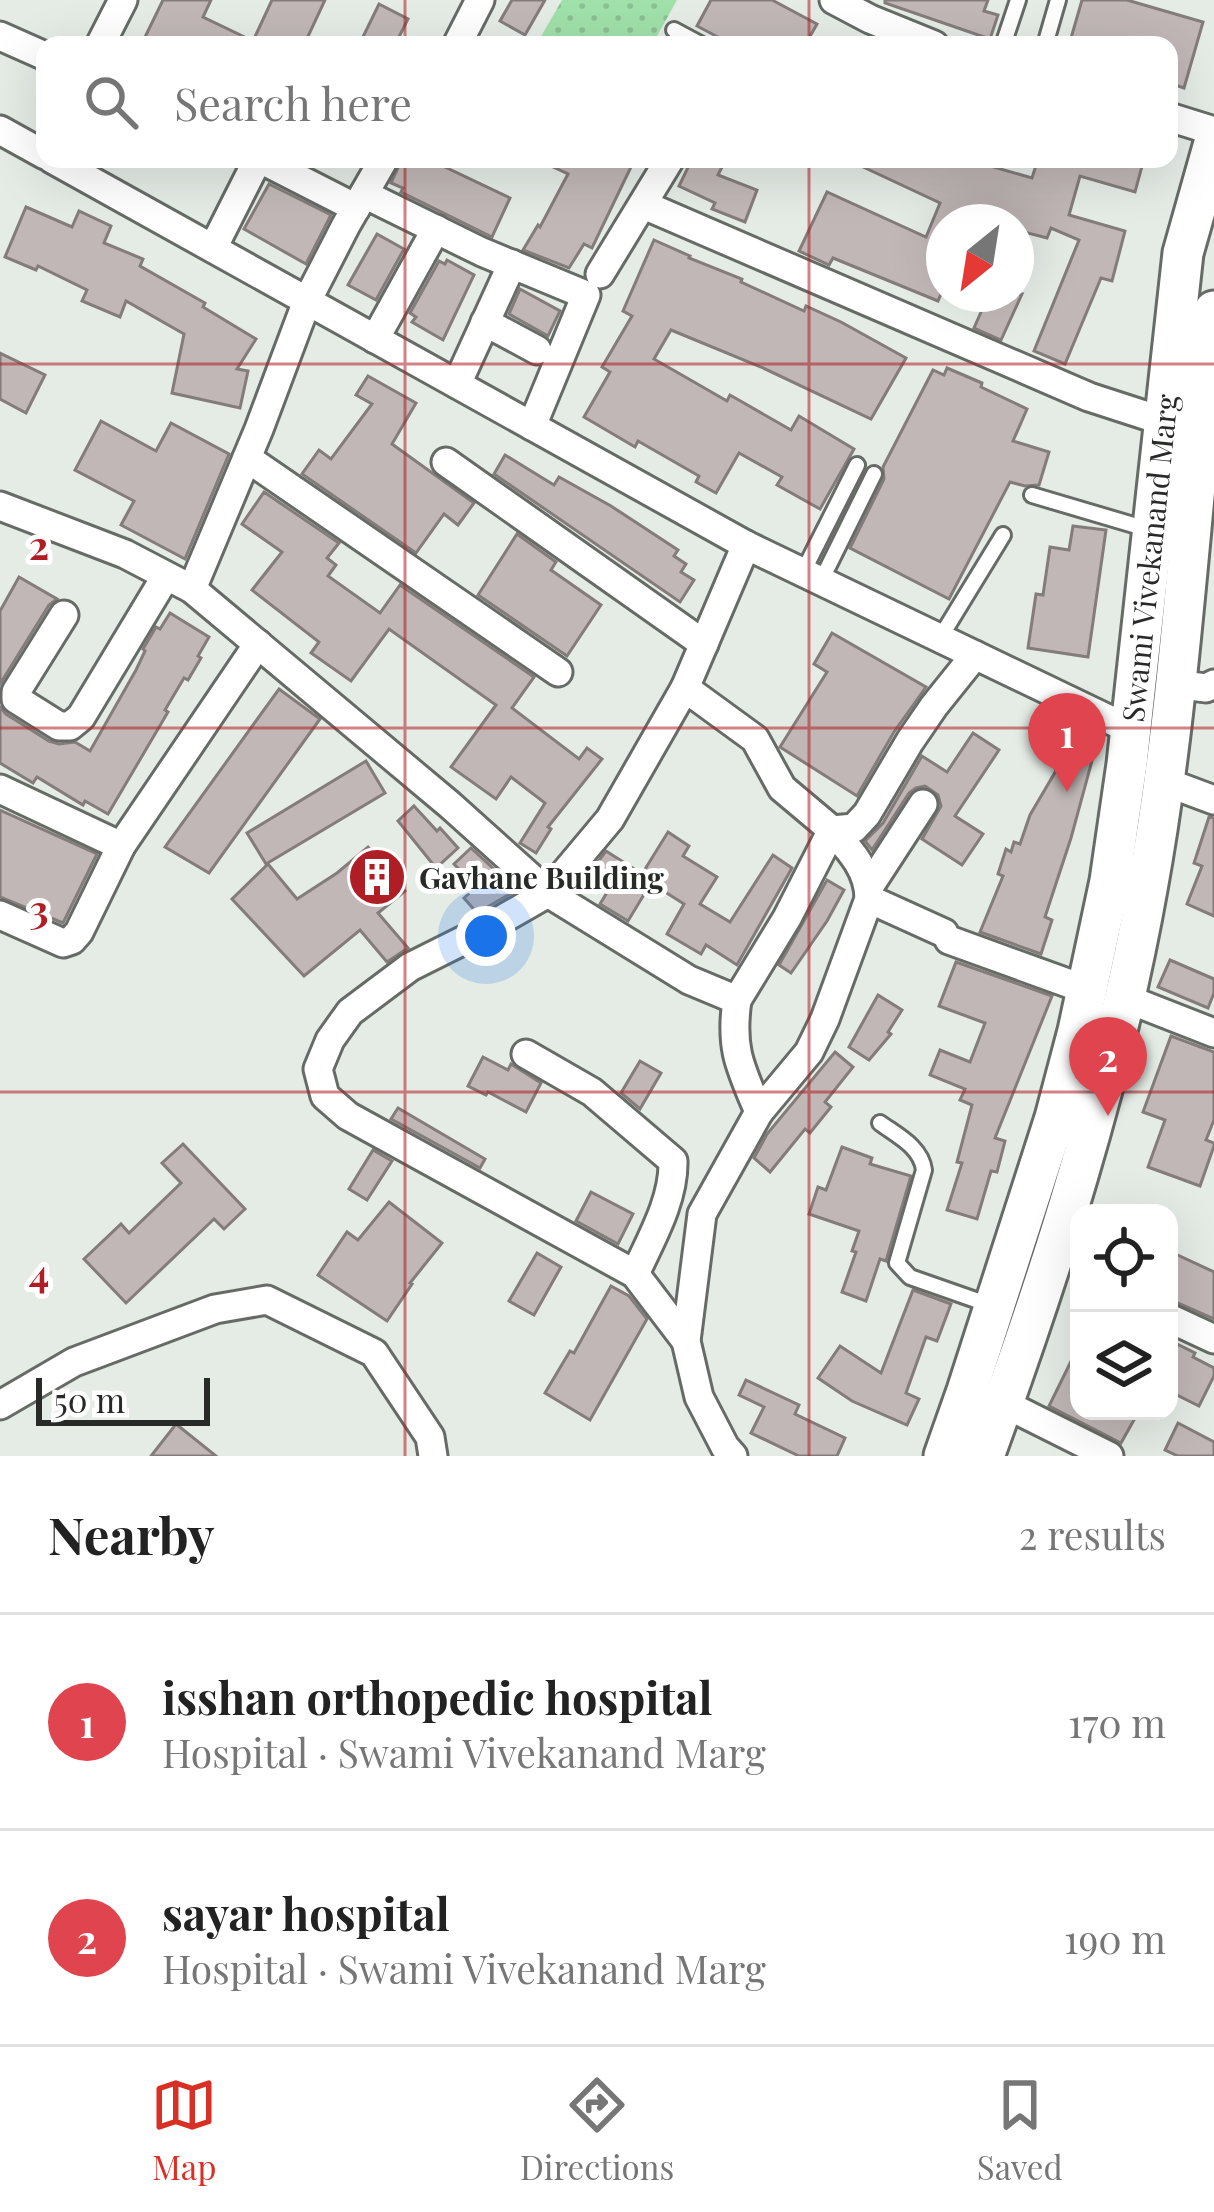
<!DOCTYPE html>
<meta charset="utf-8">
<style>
:root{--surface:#fff;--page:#f6f6f6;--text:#222;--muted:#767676;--line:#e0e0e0;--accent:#d93025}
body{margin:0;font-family:"Playfair Display",serif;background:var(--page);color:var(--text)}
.controls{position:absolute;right:36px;bottom:36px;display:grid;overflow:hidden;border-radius:24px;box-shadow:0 12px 48px #0002}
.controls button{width:108px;height:108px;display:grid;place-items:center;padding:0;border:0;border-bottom:3px solid var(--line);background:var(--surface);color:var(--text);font:60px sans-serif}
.compass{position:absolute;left:926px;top:204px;width:108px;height:108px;border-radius:50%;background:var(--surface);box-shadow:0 12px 48px #0002;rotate:210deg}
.scale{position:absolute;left:36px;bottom:30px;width:174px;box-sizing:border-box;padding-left:12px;border:6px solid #282a28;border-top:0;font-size:33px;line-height:42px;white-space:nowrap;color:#282a28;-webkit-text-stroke:9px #fff;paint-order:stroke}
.you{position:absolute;left:486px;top:936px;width:42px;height:42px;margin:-30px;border:9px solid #fff;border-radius:50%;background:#1a73e8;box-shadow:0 0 0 18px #1a73e833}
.badge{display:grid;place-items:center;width:78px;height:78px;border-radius:50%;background:var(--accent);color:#fff;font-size:39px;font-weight:700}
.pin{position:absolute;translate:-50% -99px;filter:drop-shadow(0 3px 6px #0008)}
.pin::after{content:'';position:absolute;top:63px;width:42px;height:36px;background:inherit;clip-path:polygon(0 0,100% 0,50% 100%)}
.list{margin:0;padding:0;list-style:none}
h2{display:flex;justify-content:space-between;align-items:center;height:156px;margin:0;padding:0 48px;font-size:51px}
h2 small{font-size:39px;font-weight:400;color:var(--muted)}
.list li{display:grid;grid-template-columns:78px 1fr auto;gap:36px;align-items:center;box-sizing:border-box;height:216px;padding:0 48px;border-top:3px solid var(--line)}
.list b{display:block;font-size:45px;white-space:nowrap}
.list p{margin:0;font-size:39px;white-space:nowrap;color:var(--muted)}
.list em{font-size:39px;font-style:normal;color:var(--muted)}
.icon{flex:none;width:66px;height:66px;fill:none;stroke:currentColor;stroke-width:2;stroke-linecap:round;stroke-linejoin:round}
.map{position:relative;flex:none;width:1214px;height:1456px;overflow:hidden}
.search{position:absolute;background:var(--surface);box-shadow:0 12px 48px #0002;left:36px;right:36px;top:36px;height:132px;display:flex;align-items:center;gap:30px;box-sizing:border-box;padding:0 42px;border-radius:24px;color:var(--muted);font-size:45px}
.sheet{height:588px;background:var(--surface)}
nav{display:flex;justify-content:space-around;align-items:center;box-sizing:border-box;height:168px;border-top:3px solid var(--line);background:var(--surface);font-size:33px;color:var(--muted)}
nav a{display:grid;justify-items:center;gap:6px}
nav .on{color:var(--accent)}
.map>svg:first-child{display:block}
.green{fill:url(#green-dots)}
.building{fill:#c0b7b6;stroke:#837c7b;stroke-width:3}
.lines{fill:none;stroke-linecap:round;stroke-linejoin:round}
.lane-casing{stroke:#666b66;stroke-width:20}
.street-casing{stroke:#666b66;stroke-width:33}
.secondary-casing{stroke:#666b66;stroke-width:45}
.lane{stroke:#fff;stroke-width:14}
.street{stroke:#fff;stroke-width:27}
.secondary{stroke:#fff;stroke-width:39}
.grid{fill:none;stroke:#af1d25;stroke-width:3;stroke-opacity:0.55}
.labels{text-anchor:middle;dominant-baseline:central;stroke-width:10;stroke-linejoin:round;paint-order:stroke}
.street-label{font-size:30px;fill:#282a28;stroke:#fff}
.poi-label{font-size:30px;font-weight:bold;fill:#282a28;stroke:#fff;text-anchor:start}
.grid-label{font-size:39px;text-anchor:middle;font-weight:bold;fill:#af1d25;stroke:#fff;stroke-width:10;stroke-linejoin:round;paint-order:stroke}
</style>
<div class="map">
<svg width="1214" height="1456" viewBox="0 0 1214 1456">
<defs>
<pattern id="green-dots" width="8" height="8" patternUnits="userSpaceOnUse" patternTransform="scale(3)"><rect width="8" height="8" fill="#a0e0aa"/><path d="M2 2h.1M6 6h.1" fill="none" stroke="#8ac092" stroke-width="1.8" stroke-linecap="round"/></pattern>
</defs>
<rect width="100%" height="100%" fill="#e5ece6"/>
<path class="green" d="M562 0H677L652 45H549L539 40Z"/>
<g class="building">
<path d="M163 0H211L203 17 253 41 272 0H325L304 45H162L145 37Z"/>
<path d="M512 0H545L525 35 500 21Z"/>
<path d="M711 0H772L817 24 805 45H733L697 26Z"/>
<path d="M885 0H988L984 11 998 15 990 39 885 3Z"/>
<path d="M1082 0H1127L1203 22 1184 88 1169 83V45H1069Z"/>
<path d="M379 4 408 19 395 45H359Z"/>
<path d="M402 159H428L510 198 492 237 401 192 403 188 391 183Z"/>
<path d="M536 159H614L631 167 592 248 584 244 569 268 523 250 538 225 540 227 568 174Z"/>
<path d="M692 159H726L718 175 757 190 745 222 712 209 715 203 679 186Z"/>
<path d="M846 159H945L963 166 966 159H993L990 166 1032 178 1038 159H1144L1135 192 1080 176 1069 215 1125 231 1112 281 1101 278 1065 364 1034 351 1079 240 1051 228 1047 238 1016 230V222H944V287L938 301 833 258 829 265 799 251 827 192 926 237 940 203Z"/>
<path d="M269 184 331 215 306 264 244 229Z"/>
<path d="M26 207 72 227 79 211 111 226 104 243 143 259 140 266 205 303 203 307 256 339 237 369 248 371 240 408 172 393 184 334 126 301 120 317 82 301 87 290 38 266 36 270 5 257Z"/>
<path d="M377 234 404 249 376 300 348 285Z"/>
<path d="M654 240 690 256 689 258 742 279 741 282 804 311 806 306 841 322 906 358 871 419 761 367 671 330 654 359 727 401 730 395 791 430 799 416 854 449 820 509 777 485 782 477 739 453 716 493 696 482 699 476 638 441 635 447 584 417 610 372 602 367 632 316 623 311Z"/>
<path d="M447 260 474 275 443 340 412 322 416 317 410 313 439 261 445 264Z"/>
<path d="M520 289 560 311 548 336 509 314Z"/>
<path d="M989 294H1022L1001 340 974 328Z"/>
<path d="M0 353 45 375 26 413 0 399Z"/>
<path d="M947 368 982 383 981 387 1027 409 1013 441 1049 452 1039 485 1025 486 1010 482 949 599 850 548 884 479 883 467 933 370 944 375Z"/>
<path d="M368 376 416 403 392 444 474 503 458 525 444 514 416 553 302 474 319 450 331 459 372 404 356 395Z"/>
<path d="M101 421 156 451 171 423 229 454 185 559 121 525 134 501 75 470Z"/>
<path d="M505 455 554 485 559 477 611 506 678 550 674 556 686 564 681 572 694 580 680 602 494 474Z"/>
<path d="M264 492 339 543 327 558 336 565 328 576 380 613 400 585 534 677 512 708 579 759 587 748 602 759 548 827 551 829 536 853 520 843 545 803 511 777 496 799 451 767 496 705 389 629 351 681 311 653 319 642 252 590 282 552 242 524Z"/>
<path d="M1073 526 1106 530 1088 657 1028 648 1036 594 1043 595 1050 547 1069 550Z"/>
<path d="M517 534 556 562 551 570 601 605 567 656 478 595Z"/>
<path d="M19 577 57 599 49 605 0 684V611Z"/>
<path d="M170 613 209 637 198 656 201 658 188 680 184 678 165 710 168 712 108 814 85 801 83 805 37 777 33 783 0 763V707L6 714 49 741 59 744 75 742 90 751 136 670 145 651 143 649 156 627 160 629Z"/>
<path d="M832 633 926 687 894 732 857 796 780 747 827 672 814 664Z"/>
<path d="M279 689 320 719 209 873 165 847Z"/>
<path d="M973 733 999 750 955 816 983 834 962 865 922 839 941 806 938 795 925 786 916 788 909 793 872 850 865 841 883 823 922 756 947 772Z"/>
<path d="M1074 740 1096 746 1071 838 1045 917 1052 920 1041 954 980 932 1003 876 998 874 1006 849 1011 852 1014 842 1020 844 1030 815Z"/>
<path d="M366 761 385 793 266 864 247 833Z"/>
<path d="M414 806 437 831 440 828 458 848 436 868 398 821Z"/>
<path d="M0 810 97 854 63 923 0 897Z"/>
<path d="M1209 817 1214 818V916L1187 904 1202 866 1194 863Z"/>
<path d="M668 832 689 846 683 856 717 877 700 904 730 922 773 855 792 868 737 965 706 945 701 954 667 934 684 904 651 883 628 921 600 904 614 881 593 868 606 851 642 874Z"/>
<path d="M368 847 405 891 378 913 408 948 387 962 360 930 304 976 232 899 268 864 297 899 337 873Z"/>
<path d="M471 848 517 890 477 913 464 898 476 887 454 864Z"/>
<path d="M827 880 844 890 827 921 791 973 779 965Z"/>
<path d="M1170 960 1214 979V993L1208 1008 1158 987Z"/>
<path d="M956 962 1052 996 995 1138 1005 1141 997 1172 991 1171 977 1219 947 1210 962 1163 957 1162 972 1105 960 1100 965 1089 930 1075 940 1050 970 1062 985 1023 939 1006Z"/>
<path d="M878 995 902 1010 888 1032 891 1034 869 1060 849 1047Z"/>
<path d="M1171 1036 1214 1052V1120L1206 1140 1214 1143V1146L1200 1186 1148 1167 1165 1120 1143 1112Z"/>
<path d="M835 1052 853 1067 825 1102 831 1107 810 1133 805 1129 770 1172 754 1158 767 1134Z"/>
<path d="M483 1057 508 1070 511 1064 541 1083 526 1112 488 1092 486 1095 468 1086Z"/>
<path d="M640 1061 661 1073 640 1109 621 1093Z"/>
<path d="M398 1108 485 1159 480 1168 391 1119Z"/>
<path d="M183 1144 245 1209 224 1229 214 1219 126 1303 84 1259 121 1224 129 1233 181 1183 162 1163Z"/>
<path d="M842 1147 872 1158 870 1164 911 1176 886 1261 880 1259 866 1301 842 1292 856 1252 852 1251 859 1231 809 1214 818 1187 826 1190Z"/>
<path d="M373 1150 392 1161 367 1200 349 1189Z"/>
<path d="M591 1192 633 1214 618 1244 576 1221Z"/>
<path d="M389 1202 442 1243 410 1283 412 1284 387 1321 318 1275 347 1232 358 1240Z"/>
<path d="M1169 1251 1214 1272V1319L1169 1299Z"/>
<path d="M537 1253 561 1267 534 1315 509 1301Z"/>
<path d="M611 1286 629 1296 647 1319 590 1420 545 1393 570 1351 574 1353Z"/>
<path d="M913 1290 951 1304 937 1341 926 1337 906 1393 919 1399 907 1425 852 1401 818 1378 840 1346 881 1373Z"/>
<path d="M1169 1340 1195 1353 1193 1357 1214 1368V1376L1199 1406 1169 1391Z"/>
<path d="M1079 1345V1411H1139L1121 1443 1049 1406Z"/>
<path d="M746 1380 799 1405 795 1414 845 1438 837 1456H799L751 1433 764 1407 739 1395Z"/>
<path d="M1178 1423 1214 1442V1456H1178L1165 1450Z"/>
<path d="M176 1424 216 1456H151Z"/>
</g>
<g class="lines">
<defs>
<g id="lane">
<path d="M674 30 702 45"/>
<path d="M1003 45 1018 0"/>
<path d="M1045 45 1058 0"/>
<path d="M1032 495 1147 529"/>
<path d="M803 572 857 465"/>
<path d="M821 581 874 474"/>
<path d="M940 638 1003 535"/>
<path d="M880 1123C898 1136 921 1147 924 1170L897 1263 910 1277 990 1305"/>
</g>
<g id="street">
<path d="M834 0 870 19 934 45"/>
<path d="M0 36 45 56"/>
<path d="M100 45 123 0"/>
<path d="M457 45 480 0"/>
<path d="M1169 117 1214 131"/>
<path d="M0 130 45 155"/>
<path d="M52 159 746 545 1131 730"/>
<path d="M260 159 356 208"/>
<path d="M364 194 482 252 586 295 532 426"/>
<path d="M644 205 1089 397 1163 421 1179 423"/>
<path d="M213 248 258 159"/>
<path d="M600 274 670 159"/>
<path d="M485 322 537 350"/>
<path d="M375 339 436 229"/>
<path d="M457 384 512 264"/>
<path d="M247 458 558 672"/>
<path d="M446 462 704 644"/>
<path d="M0 506 125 554 192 589 450 805 548 893 689 980 737 1000C730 1049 740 1067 759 1112L702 1214 686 1341 699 1397 725 1447 733 1456"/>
<path d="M192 589 259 429 307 301 346 225 384 159"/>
<path d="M64 615 16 692V699L59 726H70L81 717 166 576"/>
<path d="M1174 684 1206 688 1214 684"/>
<path d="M685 688 755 739 782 788 832 830 787 918 737 1000"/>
<path d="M1163 781 1214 800"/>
<path d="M0 789 121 846"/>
<path d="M832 830 854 828 867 814 910 741 934 706 975 655"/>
<path d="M869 887 923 804"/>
<path d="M869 899 944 933"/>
<path d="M0 915 63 943 72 940 79 932 121 846 258 644"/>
<path d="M949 940 1087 990"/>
<path d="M1125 998 1214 1033"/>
<path d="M526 1054 592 1092 673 1161C674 1200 651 1239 635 1274"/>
<path d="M759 1112 809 1052 825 1019 869 899C869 870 850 850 832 830"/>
<path d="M1169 1318 1214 1339"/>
<path d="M686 1341 635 1274 348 1116 325 1096 318 1069 330 1040 350 1012 410 967 480 932 548 893 610 819 685 688 746 545"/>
<path d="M1003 1403 1109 1456"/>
<path d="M0 1405 74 1362 215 1309 267 1300 374 1353 430 1437 433 1456"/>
</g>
<g id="secondary">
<path d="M944 1456 967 1391 1055 1118 1078 1031 1110 881 1127 764 1183 253 1214 143"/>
<path d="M984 1456C1051 1273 1113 1080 1147 889 1182 698 1189 503 1214 311"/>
</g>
</defs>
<use href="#lane" class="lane-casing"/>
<use href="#street" class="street-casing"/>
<use href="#secondary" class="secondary-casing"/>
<use href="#lane" class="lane"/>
<use href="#street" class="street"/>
<use href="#secondary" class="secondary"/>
</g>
<path class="grid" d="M405 0V45M809 0V45M405 159V1456M809 159V1456M0 364H1214M0 728H1214M0 1092H1214"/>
<defs>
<symbol id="building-disc" viewBox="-11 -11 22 22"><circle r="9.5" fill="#af1d25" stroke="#fff"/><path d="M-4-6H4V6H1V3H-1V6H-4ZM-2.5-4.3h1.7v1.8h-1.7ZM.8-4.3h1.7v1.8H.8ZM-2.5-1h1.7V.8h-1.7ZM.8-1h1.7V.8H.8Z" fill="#fff"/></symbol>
</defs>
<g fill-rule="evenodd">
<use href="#building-disc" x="344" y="844" width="66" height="66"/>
</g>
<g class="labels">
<g class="street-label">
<text transform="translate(1149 558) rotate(-84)">Swami Vivekanand Marg</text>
</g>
<g class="poi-label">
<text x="419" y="877">Gavhane Building</text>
</g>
</g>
<g class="grid-label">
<text x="39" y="560">2</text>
<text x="39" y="924">3</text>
<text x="39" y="1288">4</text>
</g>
</svg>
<div class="controls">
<button><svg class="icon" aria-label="locate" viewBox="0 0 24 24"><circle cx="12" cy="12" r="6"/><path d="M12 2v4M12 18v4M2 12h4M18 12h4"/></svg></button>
<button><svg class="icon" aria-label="layers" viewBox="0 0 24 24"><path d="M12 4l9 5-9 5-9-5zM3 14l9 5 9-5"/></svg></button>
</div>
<svg class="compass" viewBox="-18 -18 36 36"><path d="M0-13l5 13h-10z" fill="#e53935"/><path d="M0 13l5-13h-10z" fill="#767676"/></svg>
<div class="scale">50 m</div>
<div class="you"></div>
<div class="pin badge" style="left:1067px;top:792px;background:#e0444e">1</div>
<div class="pin badge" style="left:1108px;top:1116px;background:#e0444e">2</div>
<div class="search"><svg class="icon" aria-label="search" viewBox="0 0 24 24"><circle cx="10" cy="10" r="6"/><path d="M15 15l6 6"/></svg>Search here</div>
</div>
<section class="sheet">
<h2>Nearby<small>2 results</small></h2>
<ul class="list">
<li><span class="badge" style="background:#e0444e">1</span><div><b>isshan orthopedic hospital</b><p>Hospital · Swami Vivekanand Marg</p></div><em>170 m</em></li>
<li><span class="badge" style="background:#e0444e">2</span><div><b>sayar hospital</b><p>Hospital · Swami Vivekanand Marg</p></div><em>190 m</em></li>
</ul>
</section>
<nav>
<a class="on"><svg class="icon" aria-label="map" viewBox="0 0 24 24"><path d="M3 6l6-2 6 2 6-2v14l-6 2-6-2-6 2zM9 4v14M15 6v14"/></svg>Map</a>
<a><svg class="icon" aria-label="directions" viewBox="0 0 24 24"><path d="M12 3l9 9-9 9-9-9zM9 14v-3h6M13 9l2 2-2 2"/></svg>Directions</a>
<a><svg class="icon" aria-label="saved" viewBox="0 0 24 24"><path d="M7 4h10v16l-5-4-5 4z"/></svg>Saved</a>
</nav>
